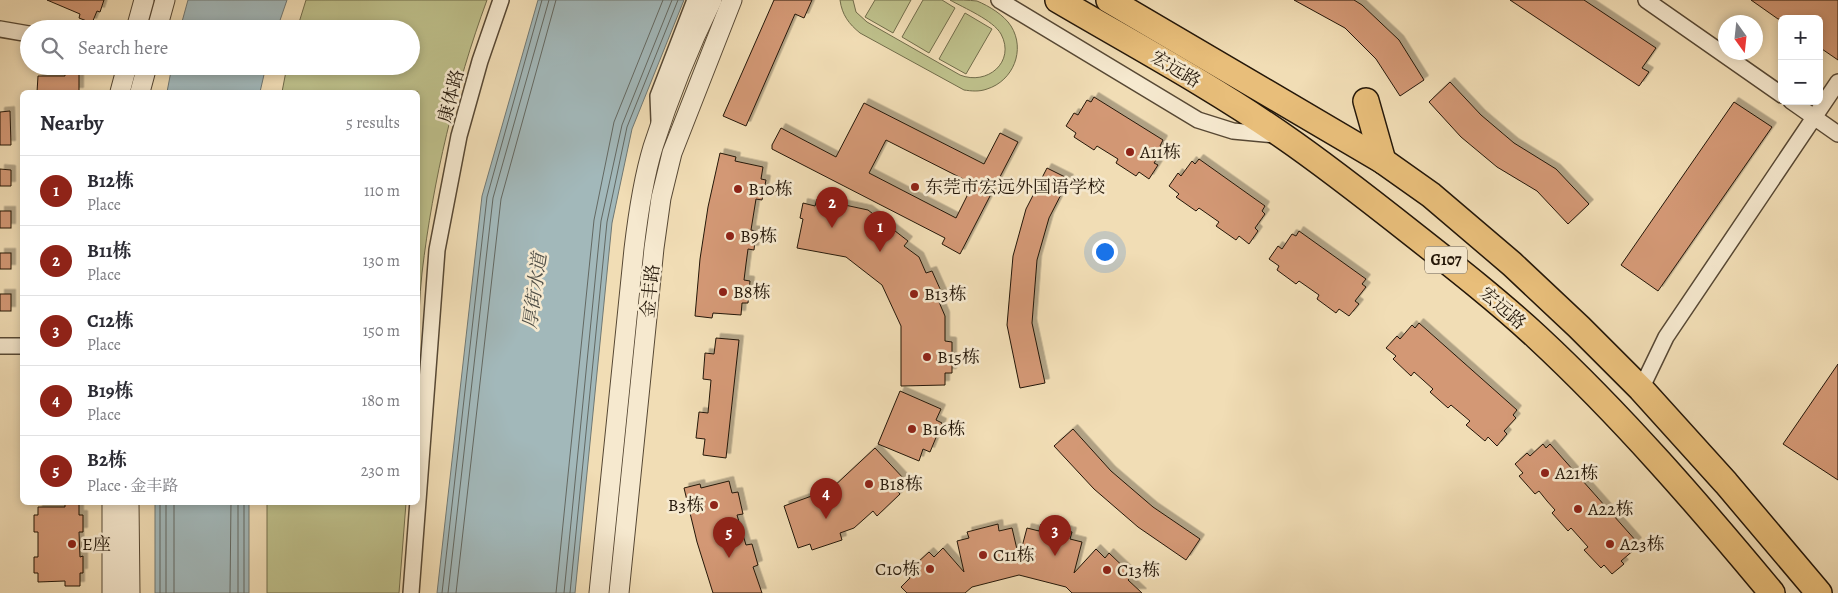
<!DOCTYPE html>
<meta charset="utf-8">
<style>
:root{--surface:#fff;--page:#f7f7f7;--text:#2b2b33;--muted:#7c7c81;--line:#e1e1e2;--accent:#8f2418}
body{margin:0;font-family:Alegreya,"Noto Serif SC",serif;background:var(--page);color:var(--text)}
.controls{position:absolute;right:15px;top:15px;display:grid;overflow:hidden;border-radius:8px;box-shadow:0 2px 8px #0003}
.controls button{width:45px;height:45px;display:grid;place-items:center;padding:0;border:0;border-bottom:1px solid var(--line);background:var(--surface);color:var(--text);font:25px sans-serif}
.compass{position:absolute;left:1718px;top:15px;width:45px;height:45px;border-radius:50%;background:var(--surface);box-shadow:0 2px 8px #0003;rotate:165deg}
.you{position:absolute;left:1104px;top:251px;width:18px;height:18px;margin:-12px;border:4px solid #fff;border-radius:50%;background:#1a73e8;box-shadow:0 0 0 8px #1a73e833}
.badge{display:grid;place-items:center;width:32px;height:32px;border-radius:50%;background:var(--accent);color:#fff;font-size:16px;font-weight:700}
.pin{position:absolute;translate:-50% -41px;filter:drop-shadow(0 1px 2px #0008)}
.pin::after{content:'';position:absolute;top:26px;width:18px;height:15px;background:inherit;clip-path:polygon(0 0,100% 0,50% 100%)}
.list{margin:0;padding:0;list-style:none}
h2{display:flex;justify-content:space-between;align-items:center;height:65px;margin:0;padding:0 20px;font-size:21px}
h2 small{font-size:16px;font-weight:400;color:var(--muted)}
.list li{display:grid;grid-template-columns:32px 1fr auto;gap:15px;align-items:center;box-sizing:border-box;height:70px;padding:0 20px;border-top:1px solid var(--line)}
.list b{display:block;font-size:19px;white-space:nowrap}
.list p{margin:0;font-size:16px;white-space:nowrap;color:var(--muted)}
.list em{font-size:16px;font-style:normal;color:var(--muted)}
.icon{flex:none;width:28px;height:28px;fill:none;stroke:currentColor;stroke-width:2;stroke-linecap:round;stroke-linejoin:round}
.map{position:relative;flex:none;width:1838px;height:593px;overflow:hidden}
.search{position:absolute;background:var(--surface);box-shadow:0 2px 8px #0003;left:20px;top:20px;width:400px;height:55px;display:flex;align-items:center;gap:12px;box-sizing:border-box;padding:0 18px;border-radius:28px;color:var(--muted);font-size:19px}
.panel{position:absolute;background:var(--surface);box-shadow:0 2px 8px #0003;left:20px;top:90px;width:400px;height:415px;border-radius:8px}
.map>svg:first-child{display:block}
.green{fill:#bec08b;stroke:#716c4a}
.water{fill:#a2b8ba;stroke:#707873}
.lines{fill:none;stroke-linecap:round;stroke-linejoin:round}
.shore{stroke:#636862;stroke-width:1}
.building{fill:#d39874;stroke:#241709;fill-rule:evenodd;filter:url(#shadow)}
.minor-casing{stroke:#574834;stroke-width:18}
.tertiary-casing{stroke:#574834;stroke-width:21}
.trunk-casing{stroke:#241709;stroke-width:28}
.minor{stroke:#f6e9cf;stroke-width:15}
.tertiary{stroke:#f6e9cf;stroke-width:19}
.trunk{stroke:#e8be7a;stroke-width:25}
.poi-dot{fill:#8f2418;stroke:#f6e9cf;stroke-width:2}
.labels{text-anchor:middle;dominant-baseline:central;stroke-width:5;stroke-linejoin:round;paint-order:stroke}
.shield{fill:#f6e9cf;stroke:#635644;stroke-width:1}
.shield-label{font-size:16px;font-weight:bold;fill:#241709}
.street-label{font-size:18px;fill:#241709;stroke:#f6e9cf}
.poi-label{font-size:18px;fill:#241709;stroke:#f6e9cf;text-anchor:start}
.water-label{font-size:19px;font-style:italic;fill:#504f47;stroke:#f6e9cf}
</style>
<div class="map">
<svg width="1838" height="593" viewBox="0 0 1838 593">
<defs>
<filter id="shadow"><feDropShadow dx="4.5" dy="-4.5" stdDeviation="0" flood-color="#0004"/></filter>
</defs>
<rect width="100%" height="100%" fill="#f1ddb5"/>
<filter id="stains"><feTurbulence type="fractalNoise" baseFrequency=".004" numOctaves="4"/><feColorMatrix values="0 0 0 0 .2 0 0 0 0 .09 0 0 0 0 .02 0 0 0 .5 -.17"/></filter>
<radialGradient id="worn" r=".72"><stop offset=".6" stop-color="#630" stop-opacity="0"/><stop offset="1" stop-color="#630" stop-opacity=".3"/></radialGradient>
<g class="green">
<path d="M306 0H487C455 87 433 180 422 273 419 298 419 323 418 349V92H282L287 66H411V29H297Z"/>
<path d="M840 0H853L856 12 867 22 960 75C987 86 1016 62 1001 34 993 20 964 8 950 0 958 0 969 0 977 1 989 6 1004 15 1011 26 1026 50 1013 81 987 89 979 92 971 91 964 90L860 33C849 24 842 15 840 0Z"/>
<path d="M875 0H911L893 33 865 17Z"/>
<path d="M923 0H942L955 8 929 53 902 37Z"/>
<path d="M965 13 992 29 966 74 939 59Z"/>
<path d="M267 503H406L399 593H267Z"/>
</g>
<g class="water">
<path d="M188 0H287L277 29H180Z"/>
<path d="M538 0H684L632 129 612 223 575 593H437L482 196Z"/>
<path d="M172 66H266L260 92H167Z"/>
<rect x="155" y="503" width="94" height="90"/>
</g>
<g class="lines">
<g class="shore">
<path d="M160 593V502"/>
<path d="M166 593V502"/>
<path d="M174 593V502"/>
<path d="M230 593 231 502"/>
<path d="M238 593V502"/>
<path d="M244 593V502"/>
<path d="M442 593 487 197 542 0"/>
<path d="M448 593 493 198 549 0"/>
<path d="M456 593 501 199 556 0"/>
<path d="M556 593 594 220 614 122 663 0"/>
<path d="M564 593 601 221 622 125 672 0"/>
<path d="M570 593 607 222 627 127 678 0"/>
</g>
</g>
<g class="building">
<path d="M47 0H104L100 12 97 11 92 23 79 18 80 14Z"/>
<path d="M774 0H812L804 18 795 14 746 126 723 116Z"/>
<path d="M1294 0H1354L1362 5 1399 40 1424 80 1400 96 1376 59 1345 28Z"/>
<path d="M1510 0H1584L1656 48 1642 68 1649 72 1639 86Z"/>
<path d="M1751 0H1838V60L1819 47V19H1778Z"/>
<path d="M65 72H79V92H37L38 76H65Z"/>
<path d="M1450 82 1481 115 1514 143 1556 169 1589 204 1568 224 1537 191 1497 167 1461 137 1429 102Z"/>
<path d="M1094 97 1163 140 1160 146 1164 148 1154 163 1158 165 1149 179 1139 172 1136 176 1116 163 1118 159 1097 146 1094 150 1074 137 1076 133 1066 126 1074 113 1078 115 1087 100 1091 102Z"/>
<path d="M1734 102 1772 127 1658 291 1621 265Z"/>
<path d="M864 103 984 164 1000 133 1018 142 960 254 942 244 945 238 772 149V145L781 128 836 157ZM886 140 973 184 956 218 869 173Z"/>
<path d="M10 111 11 145H0V112Z"/>
<path d="M720 153 736 157 735 161 763 167 761 179 766 180 762 200 756 199 751 230 756 231 754 250 748 249 746 264 744 280 750 281 748 303H742L741 315 713 313 712 318 695 316 700 259 708 207Z"/>
<path d="M1199 159 1265 206 1262 211 1265 214 1255 228 1258 231 1249 244 1239 236 1236 240 1216 226 1219 222 1199 208 1196 211 1176 197 1179 194 1169 186 1178 173 1181 176 1192 161 1195 164Z"/>
<path d="M1047 168 1069 179 1049 218 1037 260 1032 323 1045 383 1020 388 1007 325 1013 256 1026 209Z"/>
<path d="M0 169 11 170V186H0Z"/>
<path d="M817 199 868 210 908 241 904 246 919 257 926 273 932 271 945 300 939 302 945 316V341L952 342V373H945V385L901 386V326L882 285 846 257 797 248 803 219 800 218 803 203 815 206Z"/>
<rect x="0" y="211" width="11" height="17"/>
<path d="M1299 231 1366 279 1362 284 1366 287 1355 301 1359 304 1349 316 1339 309 1336 313 1317 299 1319 295 1299 281 1296 284 1277 270 1279 266 1269 259 1278 246 1282 249 1292 234 1296 236Z"/>
<rect x="0" y="253" width="11" height="16"/>
<rect x="0" y="294" width="11" height="17"/>
<path d="M1419 323 1517 410 1513 415 1516 418 1504 431 1507 434 1497 446 1488 437 1485 441 1466 425 1470 421 1451 405 1448 408 1430 392 1433 389 1423 380 1414 372 1411 376 1393 359 1396 356 1386 348 1397 336 1400 339 1412 325 1415 328Z"/>
<path d="M716 338 739 340 726 458 703 455 705 439 696 438 699 412 708 413 711 380 703 379 705 353 714 354Z"/>
<path d="M1838 364V480L1783 444Z"/>
<path d="M900 391 941 409 936 420 942 423 930 452 923 449 919 461 878 444Z"/>
<path d="M1073 429 1111 471 1153 507 1200 539 1186 560 1138 527 1094 489 1054 446Z"/>
<path d="M1543 444 1546 448 1550 444 1637 542 1632 546 1635 549 1621 561 1624 564 1612 574 1604 565 1601 568 1584 550 1588 547 1580 538 1571 528 1568 531 1552 513 1555 510 1547 501 1539 491 1535 494 1519 476 1523 473 1515 464 1527 453 1530 456Z"/>
<path d="M875 448 905 480 896 489 900 494 877 516 873 511 854 528 840 533 842 540 812 550 810 544 798 548 784 506 831 489Z"/>
<path d="M729 481 732 493 738 492 743 514 737 515 746 545 752 544 758 565 753 567 762 593H713L697 542 684 488 700 484 701 488Z"/>
<path d="M65 502H79V515H83V532H79L80 557 83 556V573H80V586H65V581L38 582V573H34V557H38V532H34V515H38V507H65Z"/>
<path d="M998 524 999 531 1012 528 1019 558 1027 528 1039 531 1041 524 1072 532 1070 539 1082 542 1074 573 1096 549 1105 558 1109 553 1132 575 1128 580 1142 593H1072L1066 587 1019 575 972 587 965 593H907L901 587 910 578 906 573 929 552 934 557 943 548 964 572 957 541 969 538 967 532Z"/>
</g>
<g class="lines">
<defs>
<g id="minor">
<path d="M999 0 1198 120 1233 131 1275 135"/>
<path d="M1646 0 1782 95"/>
<path d="M0 29 29 34"/>
<path d="M1791 101 1838 134"/>
<path d="M659 121 658 96 695 0"/>
<path d="M0 346H22"/>
<path d="M1641 389 1666 337 1838 82"/>
<path d="M411 593 437 250 459 136 480 61 501 0"/>
</g>
<g id="tertiary">
<path d="M136 29 144 0"/>
<path d="M157 29 165 0"/>
<path d="M120 92 127 66"/>
<path d="M140 92 147 66"/>
<path d="M112 502V593"/>
<path d="M129 502 130 593"/>
<path d="M599 593 634 249C638 215 643 180 653 147 669 97 689 47 712 0"/>
<path d="M619 593 654 248 661 198 672 153 732 0"/>
</g>
<g id="trunk">
<path d="M1058 0C1133 44 1211 86 1283 136 1328 167 1371 201 1414 235 1456 268 1498 301 1537 337 1622 416 1698 504 1772 593"/>
<path d="M1109 0 1383 161 1431 195 1512 264 1579 327 1641 389 1726 483 1819 593"/>
<path d="M1366 101 1383 161"/>
</g>
</defs>
<use href="#minor" class="minor-casing"/>
<use href="#tertiary" class="tertiary-casing"/>
<use href="#trunk" class="trunk-casing"/>
<use href="#minor" class="minor"/>
<use href="#tertiary" class="tertiary"/>
<use href="#trunk" class="trunk"/>
</g>
<g class="poi-dot">
<circle cx="1130" cy="152" r="5"/>
<circle cx="915" cy="187" r="5"/>
<circle cx="738" cy="189" r="5"/>
<circle cx="730" cy="236" r="5"/>
<circle cx="723" cy="292" r="5"/>
<circle cx="914" cy="294" r="5"/>
<circle cx="927" cy="357" r="5"/>
<circle cx="912" cy="429" r="5"/>
<circle cx="1545" cy="473" r="5"/>
<circle cx="869" cy="484" r="5"/>
<circle cx="714" cy="505" r="5"/>
<circle cx="1578" cy="509" r="5"/>
<circle cx="72" cy="544" r="5"/>
<circle cx="1610" cy="544" r="5"/>
<circle cx="983" cy="555" r="5"/>
<circle cx="930" cy="569" r="5"/>
<circle cx="1107" cy="570" r="5"/>
</g>
<g class="labels">
<rect class="shield" x="1425" y="246.5" width="42" height="27" rx="4"/>
<g class="shield-label">
<text x="1446" y="260">G107</text>
</g>
<g class="street-label">
<text transform="translate(1176 69) rotate(31)">宏远路</text>
<text transform="translate(451 96) rotate(-75)">康体路</text>
<text transform="translate(650 291) rotate(-84)">金丰路</text>
<text transform="translate(1503 308) rotate(41)">宏远路</text>
</g>
<g class="poi-label">
<text x="1140" y="152">A11栋</text>
<text x="925" y="187">东莞市宏远外国语学校</text>
<text x="748" y="189">B10栋</text>
<text x="740" y="236">B9栋</text>
<text x="733" y="292">B8栋</text>
<text x="924" y="294">B13栋</text>
<text x="937" y="357">B15栋</text>
<text x="922" y="429">B16栋</text>
<text x="1555" y="473">A21栋</text>
<text x="879" y="484">B18栋</text>
<text x="704" y="505" text-anchor="end">B3栋</text>
<text x="1588" y="509">A22栋</text>
<text x="82" y="544">E座</text>
<text x="1620" y="544">A23栋</text>
<text x="993" y="555">C11栋</text>
<text x="920" y="569" text-anchor="end">C10栋</text>
<text x="1117" y="570">C13栋</text>
</g>
<g class="water-label">
<text transform="translate(535 291) rotate(-82)">厚街水道</text>
</g>
</g>
<rect width="100%" height="100%" filter="url(#stains)"/>
<rect width="100%" height="100%" fill="url(#worn)"/>
</svg>
<div class="controls">
<button>+</button>
<button>−</button>
</div>
<svg class="compass" viewBox="-18 -18 36 36"><path d="M0-13l5 13h-10z" fill="#e53935"/><path d="M0 13l5-13h-10z" fill="#7c7c81"/></svg>
<div class="you"></div>
<div class="pin badge" style="left:880px;top:252px">1</div>
<div class="pin badge" style="left:832px;top:228px">2</div>
<div class="pin badge" style="left:1055px;top:556px">3</div>
<div class="pin badge" style="left:826px;top:519px">4</div>
<div class="pin badge" style="left:729px;top:558px">5</div>
<div class="search"><svg class="icon" aria-label="search" viewBox="0 0 24 24"><circle cx="10" cy="10" r="6"/><path d="M15 15l6 6"/></svg>Search here</div>
<section class="panel">
<h2>Nearby<small>5 results</small></h2>
<ul class="list">
<li><span class="badge">1</span><div><b>B12栋</b><p>Place</p></div><em>110 m</em></li>
<li><span class="badge">2</span><div><b>B11栋</b><p>Place</p></div><em>130 m</em></li>
<li><span class="badge">3</span><div><b>C12栋</b><p>Place</p></div><em>150 m</em></li>
<li><span class="badge">4</span><div><b>B19栋</b><p>Place</p></div><em>180 m</em></li>
<li><span class="badge">5</span><div><b>B2栋</b><p>Place · 金丰路</p></div><em>230 m</em></li>
</ul>
</section>
</div>
